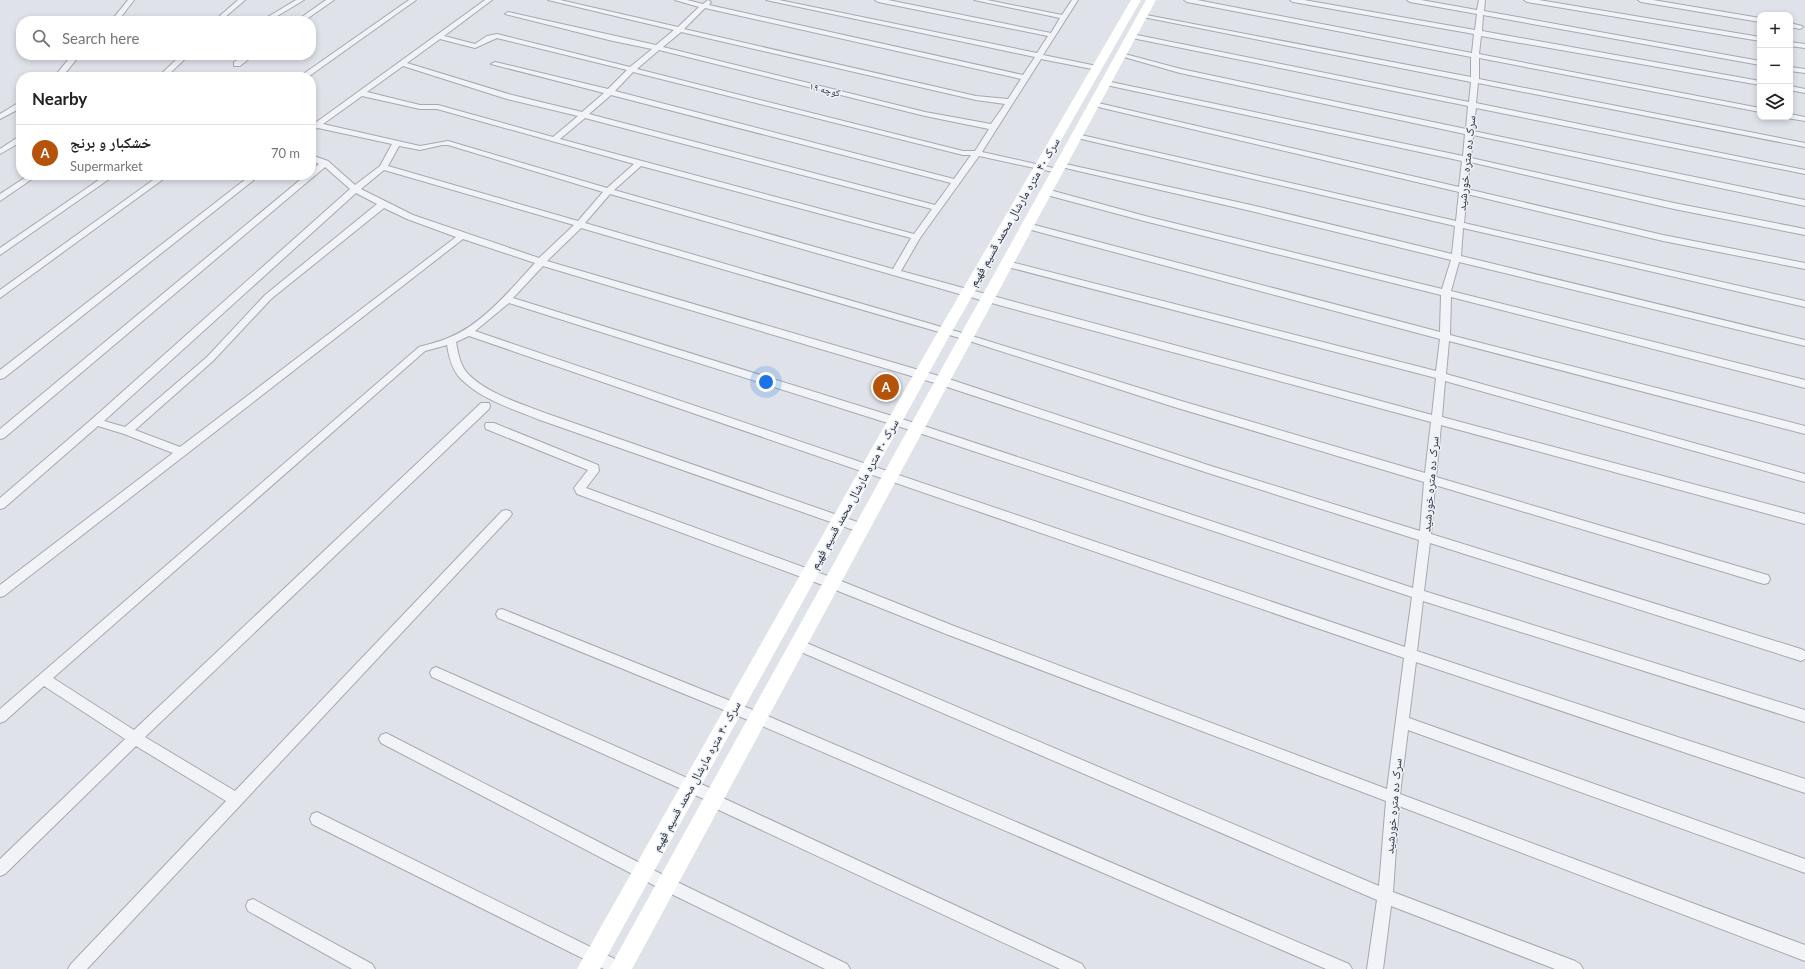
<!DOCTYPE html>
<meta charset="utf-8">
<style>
:root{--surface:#fff;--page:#f6f6f6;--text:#222;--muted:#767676;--line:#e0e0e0;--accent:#b45309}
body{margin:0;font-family:Lato,"Noto Naskh Arabic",sans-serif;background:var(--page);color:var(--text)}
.controls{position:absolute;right:12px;top:12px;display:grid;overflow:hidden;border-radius:8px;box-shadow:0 2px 6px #0003}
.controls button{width:36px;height:36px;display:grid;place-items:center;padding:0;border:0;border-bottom:1px solid var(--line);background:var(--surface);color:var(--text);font:20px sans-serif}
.you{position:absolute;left:766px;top:382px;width:14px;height:14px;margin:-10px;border:3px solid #fff;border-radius:50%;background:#1a73e8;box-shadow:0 0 0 6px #1a73e833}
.badge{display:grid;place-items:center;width:26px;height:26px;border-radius:50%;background:var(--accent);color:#fff;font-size:13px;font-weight:700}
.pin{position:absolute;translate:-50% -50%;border:2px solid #fff;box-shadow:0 1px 4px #0006}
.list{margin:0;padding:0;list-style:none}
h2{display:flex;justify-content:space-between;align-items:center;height:52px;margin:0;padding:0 16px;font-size:17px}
h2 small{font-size:13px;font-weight:400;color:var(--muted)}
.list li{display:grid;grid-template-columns:26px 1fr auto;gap:12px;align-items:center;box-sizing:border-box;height:56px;padding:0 16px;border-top:1px solid var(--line)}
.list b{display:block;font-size:15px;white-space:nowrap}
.list p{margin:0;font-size:13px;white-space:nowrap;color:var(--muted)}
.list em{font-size:13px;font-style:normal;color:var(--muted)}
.icon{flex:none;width:22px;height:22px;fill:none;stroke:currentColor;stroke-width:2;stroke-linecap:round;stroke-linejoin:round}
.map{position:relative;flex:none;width:1805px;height:969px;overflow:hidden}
.search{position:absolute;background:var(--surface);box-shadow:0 2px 6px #0003;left:16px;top:16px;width:300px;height:44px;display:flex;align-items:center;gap:10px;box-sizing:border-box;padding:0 14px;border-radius:16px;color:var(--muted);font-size:15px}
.panel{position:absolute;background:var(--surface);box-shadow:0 2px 6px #0003;left:16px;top:72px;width:300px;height:108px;border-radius:16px}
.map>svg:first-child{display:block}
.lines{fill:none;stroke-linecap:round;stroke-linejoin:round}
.street-casing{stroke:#a4a9b2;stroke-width:2}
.street{fill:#f2f3f7;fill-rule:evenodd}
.secondary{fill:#fff;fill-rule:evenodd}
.labels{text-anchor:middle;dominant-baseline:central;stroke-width:3;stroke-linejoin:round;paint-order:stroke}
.far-street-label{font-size:10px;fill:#283040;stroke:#eef1f6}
.street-label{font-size:12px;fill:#283040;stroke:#eef1f6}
</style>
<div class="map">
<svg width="1805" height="969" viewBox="0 0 1805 969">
<rect width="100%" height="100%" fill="#dfe2e8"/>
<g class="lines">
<defs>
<g id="street">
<path d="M128 0H134L118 21H111Z"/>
<path d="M238 0H245L224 18 235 19 238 21H214Z"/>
<path d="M296 0H304L269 21H261Z"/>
<path d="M326 0H334L304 21H296Z"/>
<path d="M409 0H416L308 77H299Z"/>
<path d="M485 0H492L444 36 475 44 487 36 497 34 630 67 652 49 613 41 505 14 508 12 656 45 674 30 548 0H560L678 27 699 7 675 0H687L703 4 708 0 711 2 709 5 1023 75 1035 57 766 0H779L1037 53 1048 36 878 2 875 0H888L1051 33 1060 18 974 0H987L1062 15 1072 0H1078L1043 55 1097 66 1101 68 1097 70 1041 59 982 152 1058 169 1062 171 1058 173 979 156 920 238 901 271 1432 415 1436 378 1004 266 1002 264 1004 262 1007 261 1436 371 1440 339 1024 228 1023 226 1024 224 1027 223 1440 332 1441 295 1144 221 1043 194 1042 192 1046 189 1149 217 1442 289 1451 260 1251 211 1061 167 1057 165 1061 163 1251 205 1452 254 1455 226 1077 138 1073 136 1077 134 1456 221 1459 192 1094 106 1090 104 1094 102 1459 187 1462 161 1106 85 1102 83 1106 81 1463 156 1465 134 1180 73 1117 55 1121 53 1181 69 1466 129 1468 106 1132 38 1129 36 1132 34 1469 102 1471 82 1143 17 1140 15 1141 14 1471 77V57L1187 2 1184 0H1197L1472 53 1474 34 1293 2 1290 0H1304L1475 30 1477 14 1410 2 1407 0H1421L1477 10 1479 0H1485L1484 11 1760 61V65L1483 15 1482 31 1760 81V85L1481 36 1479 54 1760 108V112L1479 58V79L1805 143V147L1478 83 1476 103 1805 170V174L1476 108 1473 131 1805 200V206L1473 135 1471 158 1674 203 1805 229V235L1674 209 1470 162 1467 189 1663 235 1805 263V269L1663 241 1467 194 1464 223 1805 301V307L1463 228 1461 256 1805 340V346L1459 262 1451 291 1805 380V388L1451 297 1450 335 1805 426V434L1449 341 1446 374 1805 474V482L1445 381 1442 417 1805 514V524L1441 425 1436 477 1764 574 1768 575 1770 579 1768 583 1764 584 1435 485 1431 534 1801 649 1805 651V659L1801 661 1430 543 1424 591 1805 710V722L1423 601 1417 651 1805 779V793L1416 662 1409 718 1805 859V873L1408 730 1400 794 1805 945V961L1399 806 1393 892 1575 961 1580 964 1583 969H1555L1391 906 1383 969H1367L1377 900 794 649 792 645 794 641 798 640 802 641 1379 886 1386 801 946 634 828 587 577 494 574 488 588 470 486 429 485 426 486 423H494L598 465 599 471 586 488 836 579 954 626 1387 789 1404 658 469 336 456 342C458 353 460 365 468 374 488 394 522 404 548 414L866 525 868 528 866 531 862 533 540 420C513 409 482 400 461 379 452 370 449 357 447 345L425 351 53 678 134 730 481 403H489L490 406 489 409 145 737 235 791 502 511 506 510 510 511 512 514 510 517 87 969H68L71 964 226 801 136 746 5 874 0 876V859L125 739 44 686 5 721 0 723V709L419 347C428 344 439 342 448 338 483 324 510 290 535 263L463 239 4 596 0 597V585L173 453 124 434 98 426 4 508 0 509V498L92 419 350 189 325 167 4 438 0 439V429L306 175H311V171L319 164 311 160V155L328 161 355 185 380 166 392 144 318 128 311 130V126ZM705 8 1021 79 1008 99 976 96 684 29ZM681 32 976 100 1005 104 991 124 925 112 663 47ZM497 38 627 70 608 89 495 62 491 64 604 93 582 112 512 95 407 63 440 39 475 48ZM659 50 925 116 989 129 975 151H963L637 69ZM403 66 507 99 578 116 553 137 438 105H420L367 92ZM633 72 963 155H971L954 179 615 91ZM611 95 951 183 935 205 589 114ZM362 96 420 109H437L634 164 607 188 448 141 420 146 323 124ZM585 118 932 209 914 234 560 139ZM442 145H448L603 192 578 221 388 166 399 146 420 150ZM641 166 911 238 893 269 614 190ZM384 170 574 225 539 258 413 215 361 189ZM356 193 377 204 265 295 207 357 125 427 104 421ZM610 194 984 301 1431 422 1425 473 1178 400 969 335 585 223ZM384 208 407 219 456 237 180 447 135 430 213 361 271 299ZM581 228 963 339 1171 406 1424 482 1420 531 1211 466 946 378 547 261ZM543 266 938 384 1205 472 1419 540 1413 588 921 425 513 298ZM509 303 913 431 1412 597 1405 647 475 331Z"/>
<path d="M1524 0H1539L1760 37V41L1527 2Z"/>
<path d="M1638 0H1653L1760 18V22L1641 2Z"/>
<path d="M1790 23 1802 26 1803 27 1800 29 1790 27Z"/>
<path d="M1790 42 1805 44V48L1790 46Z"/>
<path d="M72 55H80L62 77H54Z"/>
<path d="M181 55H189L166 77H158Z"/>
<path d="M245 55H254L240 66H234V62Z"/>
<path d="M1790 67 1805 69V73L1790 71Z"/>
<path d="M1790 86 1805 89V93L1790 90Z"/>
<path d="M18 103H21V108L0 119V114Z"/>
<path d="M1790 114 1805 117V121L1787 118 1790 117Z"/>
<path d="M18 137H21V142L0 154V149Z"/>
<path d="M29 175H38L0 201V194Z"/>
<path d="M106 175H115L0 255V248Z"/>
<path d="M160 175H169L0 298V290Z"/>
<path d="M251 175H260L4 378 0 379V370Z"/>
<path d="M502 609 763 714 1349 964 1352 969H1326L753 722 498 618 496 614 498 610Z"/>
<path d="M436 667 719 792 721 797 1082 964 1085 969H1060L708 805 706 800 432 677 430 673 432 669Z"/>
<path d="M386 733 671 879 847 964 850 969H825L661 889 381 743 379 739 381 735Z"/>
<path d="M317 812 625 964 628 969H604L312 824 310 819 312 814Z"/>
<path d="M253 899 372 964 375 969H352L248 911 246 906 248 901Z"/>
</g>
</defs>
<use href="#street" class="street-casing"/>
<use href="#street" class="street"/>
<g class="secondary">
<path d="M1131 0H1141L946 342 600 969H577L932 342Z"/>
<path d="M1146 0H1156L632 969H609Z"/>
</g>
</g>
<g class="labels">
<g class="far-street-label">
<text transform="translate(825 89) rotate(14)">کوچه ۱۹</text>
</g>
<g class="street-label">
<text transform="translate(1466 163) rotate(-84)">سرک ده متره خورشید</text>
<text transform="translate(1014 212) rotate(-60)">سرک ۴۰ متره مارشال محمد قسیم فهیم</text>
<text transform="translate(1430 484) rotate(-85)">سرک ده متره خورشید</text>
<text transform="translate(854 494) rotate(-61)">سرک ۴۰ متره مارشال محمد قسیم فهیم</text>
<text transform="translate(696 776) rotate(-61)">سرک ۴۰ متره مارشال محمد قسیم فهیم</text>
<text transform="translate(1393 806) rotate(-85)">سرک ده متره خورشید</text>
</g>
</g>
</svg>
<div class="controls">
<button>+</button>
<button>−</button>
<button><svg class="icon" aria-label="layers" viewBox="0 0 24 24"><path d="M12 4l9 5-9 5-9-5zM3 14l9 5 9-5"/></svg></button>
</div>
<div class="you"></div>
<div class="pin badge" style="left:886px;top:387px">A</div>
<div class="search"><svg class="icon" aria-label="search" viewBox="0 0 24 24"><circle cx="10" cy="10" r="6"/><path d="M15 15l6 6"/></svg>Search here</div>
<section class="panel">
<h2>Nearby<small></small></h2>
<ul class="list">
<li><span class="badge">A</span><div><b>خشکبار و برنج</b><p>Supermarket</p></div><em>70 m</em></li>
</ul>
</section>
</div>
